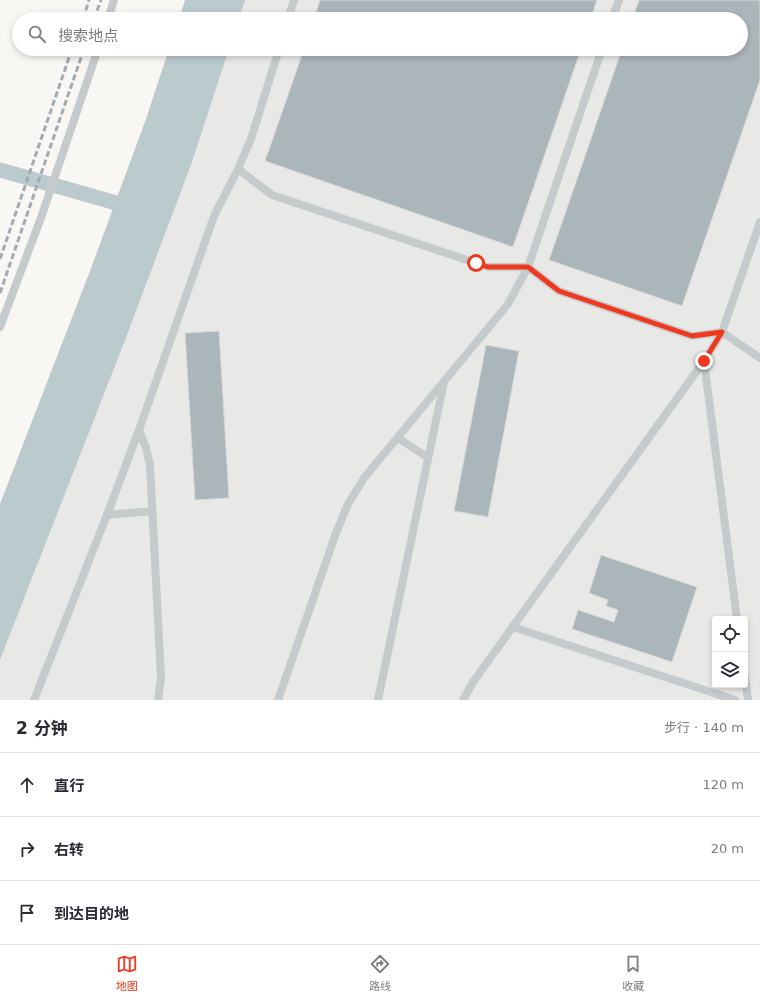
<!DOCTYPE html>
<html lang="zh">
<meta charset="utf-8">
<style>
:root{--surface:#fff;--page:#f2f2f3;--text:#2b2b33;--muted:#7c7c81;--line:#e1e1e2;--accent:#ef381d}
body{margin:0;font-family:"DejaVu Sans","Noto Sans SC",sans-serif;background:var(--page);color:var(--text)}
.controls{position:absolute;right:12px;bottom:12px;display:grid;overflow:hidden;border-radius:4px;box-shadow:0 2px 6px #0003}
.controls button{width:36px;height:36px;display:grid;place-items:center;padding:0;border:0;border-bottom:1px solid var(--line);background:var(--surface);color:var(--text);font:20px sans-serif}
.stop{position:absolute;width:12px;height:12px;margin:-9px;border:3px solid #ef381d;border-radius:50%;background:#fff}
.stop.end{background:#ef381d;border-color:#fff;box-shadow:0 1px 4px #0008}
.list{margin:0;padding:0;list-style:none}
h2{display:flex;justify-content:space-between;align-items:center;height:52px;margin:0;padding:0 16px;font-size:17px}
h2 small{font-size:13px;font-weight:400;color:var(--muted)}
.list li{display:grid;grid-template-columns:26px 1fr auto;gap:12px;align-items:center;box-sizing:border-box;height:64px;padding:0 16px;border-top:1px solid var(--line)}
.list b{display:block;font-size:15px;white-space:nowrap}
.list em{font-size:13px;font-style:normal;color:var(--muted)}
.icon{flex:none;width:22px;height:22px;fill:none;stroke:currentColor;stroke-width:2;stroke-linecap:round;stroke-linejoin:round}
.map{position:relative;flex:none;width:760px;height:700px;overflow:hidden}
.search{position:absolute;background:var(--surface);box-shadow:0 2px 6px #0003;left:12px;right:12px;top:12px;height:44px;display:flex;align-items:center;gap:10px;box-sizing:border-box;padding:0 14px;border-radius:22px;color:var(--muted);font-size:15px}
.sheet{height:244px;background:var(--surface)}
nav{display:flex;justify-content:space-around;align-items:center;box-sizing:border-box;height:56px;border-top:1px solid var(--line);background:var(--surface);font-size:11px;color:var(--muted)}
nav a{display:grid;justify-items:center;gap:2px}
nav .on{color:var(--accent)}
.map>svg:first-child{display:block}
.built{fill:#e8e9e7;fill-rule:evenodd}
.water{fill:#bbcacd}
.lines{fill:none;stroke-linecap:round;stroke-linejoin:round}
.canal{stroke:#bbcacd;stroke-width:15}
.building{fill:#abb6ba;stroke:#d9d9d7}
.service{stroke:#c5cacc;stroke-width:8}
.rail{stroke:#a3abb0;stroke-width:3;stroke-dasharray:6 3;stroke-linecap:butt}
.route{stroke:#ef381d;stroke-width:5}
</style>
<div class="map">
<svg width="760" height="700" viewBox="0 0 760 700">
<rect width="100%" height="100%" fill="#f8f7f4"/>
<path class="built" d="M245 0H760V700H0V660L124 343 191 165 229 49H741V19H239ZM715 619H745V685H715Z"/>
<g class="water">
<path d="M185 0H245L239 19H179Z"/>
<path d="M169 49H229L191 165 124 343 0 660V504L90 271 146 119Z"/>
</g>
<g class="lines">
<path class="canal" d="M0 170 134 208"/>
</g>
<g class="building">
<path d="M320 0H597L591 19H314Z"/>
<path d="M639 0H760V80L682 306 549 260 622 49H741V19H632Z"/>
<path d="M304 49H581L513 247 265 161Z"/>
<path d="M219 331 229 498 195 500 185 333Z"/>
<path d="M486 345 519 351 488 517 454 511Z"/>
<path d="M601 555 697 587 672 662 572 629 578 610 614 622 618 610 606 606 608 600 589 593Z"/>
</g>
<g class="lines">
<g class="service">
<path d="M108 19 114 0"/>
<path d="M288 19 294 0"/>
<path d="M612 19 619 0"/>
<path d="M238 169 272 195 488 267H528L559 291 692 336 722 332 760 358"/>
<path d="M0 327 42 215 98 49"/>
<path d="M704 361 737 619"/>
<path d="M139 430 146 448 150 465 161 678 158 700"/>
<path d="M398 438 427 457"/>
<path d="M107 515 152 511"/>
<path d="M513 627 735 700"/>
<path d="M745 677 748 700"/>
<path d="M34 700 107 515 139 430 214 216 238 169 251 139 279 49"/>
<path d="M278 700 336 533 348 504 364 478 508 304 528 267 602 49"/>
<path d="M378 700 444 382"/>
<path d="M463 700 473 682 704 361 722 332 760 222"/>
</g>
<g class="rail">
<path d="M83 19 89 0"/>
<path d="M94 19 101 0"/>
<path d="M0 259 72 49"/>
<path d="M0 293 84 49"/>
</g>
</g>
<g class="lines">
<path class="route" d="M476 263 488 267H528L559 291 692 336 722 332 704 361"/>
</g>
</svg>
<div class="controls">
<button><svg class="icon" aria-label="locate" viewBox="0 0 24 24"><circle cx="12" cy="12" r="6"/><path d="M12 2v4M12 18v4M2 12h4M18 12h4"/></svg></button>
<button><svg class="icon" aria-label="layers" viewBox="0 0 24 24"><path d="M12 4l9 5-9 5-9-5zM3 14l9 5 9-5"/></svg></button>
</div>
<div class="stop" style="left:476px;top:263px"></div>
<div class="stop end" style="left:704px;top:361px"></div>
<div class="search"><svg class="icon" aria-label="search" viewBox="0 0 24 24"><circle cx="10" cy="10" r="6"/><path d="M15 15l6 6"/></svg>搜索地点</div>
</div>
<section class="sheet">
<h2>2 分钟<small>步行 · 140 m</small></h2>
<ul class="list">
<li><svg class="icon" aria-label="ahead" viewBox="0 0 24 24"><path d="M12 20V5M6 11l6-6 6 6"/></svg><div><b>直行</b></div><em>120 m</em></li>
<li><svg class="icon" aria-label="right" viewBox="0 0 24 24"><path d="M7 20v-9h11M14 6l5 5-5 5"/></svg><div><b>右转</b></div><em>20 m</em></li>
<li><svg class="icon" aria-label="arrive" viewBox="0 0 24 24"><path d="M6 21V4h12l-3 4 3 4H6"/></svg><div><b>到达目的地</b></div></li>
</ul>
</section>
<nav>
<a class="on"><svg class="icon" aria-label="map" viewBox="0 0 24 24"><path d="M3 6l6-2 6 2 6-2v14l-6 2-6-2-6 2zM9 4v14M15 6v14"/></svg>地图</a>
<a><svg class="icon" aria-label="directions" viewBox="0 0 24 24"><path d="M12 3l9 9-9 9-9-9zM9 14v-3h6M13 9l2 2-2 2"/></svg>路线</a>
<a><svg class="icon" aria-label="saved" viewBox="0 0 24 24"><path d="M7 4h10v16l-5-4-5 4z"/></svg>收藏</a>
</nav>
